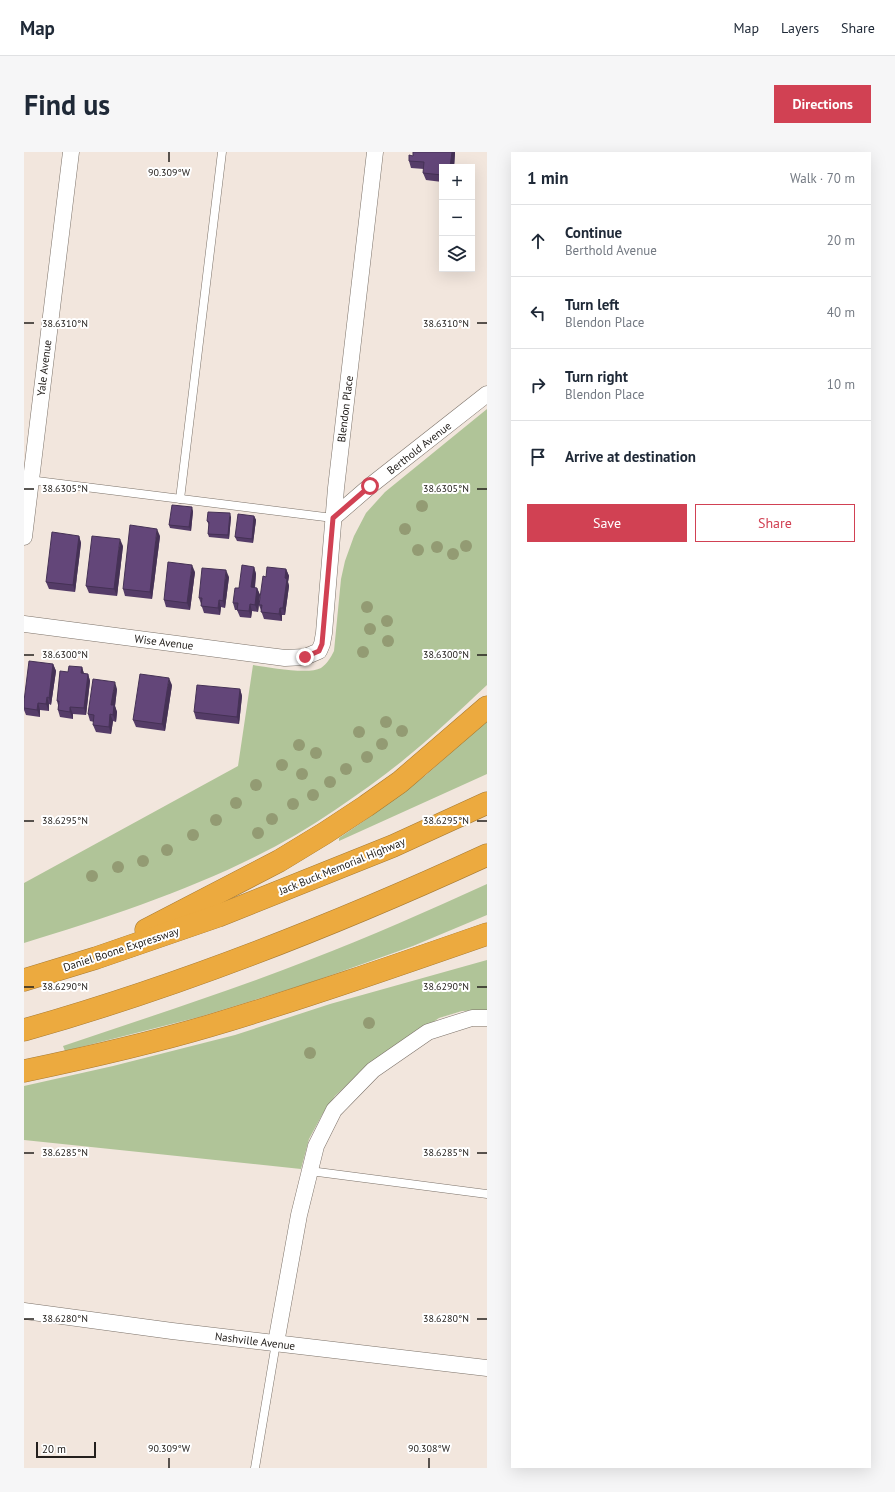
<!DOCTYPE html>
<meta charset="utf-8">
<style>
:root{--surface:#fff;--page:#f6f6f7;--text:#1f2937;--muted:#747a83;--line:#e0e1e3;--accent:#d14153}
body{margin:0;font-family:"PT Sans",sans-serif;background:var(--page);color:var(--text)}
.controls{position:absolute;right:12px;top:12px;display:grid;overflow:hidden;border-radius:0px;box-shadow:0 4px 16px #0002}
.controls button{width:36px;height:36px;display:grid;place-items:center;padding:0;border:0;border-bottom:1px solid var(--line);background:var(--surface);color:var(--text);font:20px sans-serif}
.scale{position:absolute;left:12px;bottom:10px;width:60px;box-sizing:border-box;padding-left:4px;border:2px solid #24201d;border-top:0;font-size:11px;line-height:14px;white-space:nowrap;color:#24201d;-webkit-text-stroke:3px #fff;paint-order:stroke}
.stop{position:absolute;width:12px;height:12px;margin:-9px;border:3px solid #d14153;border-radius:50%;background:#fff}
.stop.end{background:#d14153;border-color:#fff;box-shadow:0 1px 4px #0008}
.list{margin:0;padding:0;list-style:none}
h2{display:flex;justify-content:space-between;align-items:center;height:52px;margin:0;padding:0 16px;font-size:17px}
h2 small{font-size:13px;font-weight:400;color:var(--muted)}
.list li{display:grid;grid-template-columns:26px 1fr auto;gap:12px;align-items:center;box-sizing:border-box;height:72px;padding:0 16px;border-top:1px solid var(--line)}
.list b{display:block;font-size:15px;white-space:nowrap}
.list p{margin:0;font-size:13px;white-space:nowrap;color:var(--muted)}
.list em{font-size:13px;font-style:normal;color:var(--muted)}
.actions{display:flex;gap:8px;padding:12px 16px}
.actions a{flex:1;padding:9px 0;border:1px solid var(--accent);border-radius:0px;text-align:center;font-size:14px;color:var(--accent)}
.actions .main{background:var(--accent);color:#fff}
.icon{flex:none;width:22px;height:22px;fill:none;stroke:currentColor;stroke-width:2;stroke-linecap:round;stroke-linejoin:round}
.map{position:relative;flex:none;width:463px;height:1316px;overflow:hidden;border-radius:0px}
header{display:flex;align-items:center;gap:24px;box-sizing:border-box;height:56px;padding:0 20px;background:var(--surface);border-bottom:1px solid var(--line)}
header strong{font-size:19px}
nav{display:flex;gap:22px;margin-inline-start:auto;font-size:14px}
.intro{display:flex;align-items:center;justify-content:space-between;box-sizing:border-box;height:96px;padding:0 24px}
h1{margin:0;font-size:28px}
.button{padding:10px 18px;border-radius:0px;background:var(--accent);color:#fff;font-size:14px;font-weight:700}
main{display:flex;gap:24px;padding:0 24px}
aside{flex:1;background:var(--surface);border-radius:0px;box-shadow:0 4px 16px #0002}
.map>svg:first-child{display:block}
.green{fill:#b0c498}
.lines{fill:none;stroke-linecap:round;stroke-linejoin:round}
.service-casing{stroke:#7c7269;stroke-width:9}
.minor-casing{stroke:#7c7269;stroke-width:17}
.motorway-casing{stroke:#a67a33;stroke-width:23}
.service{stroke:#fff;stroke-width:8}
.minor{stroke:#fff;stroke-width:16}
.motorway{stroke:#ecaa3f;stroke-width:22}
.tree{fill:#939b73}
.wall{fill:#553c68}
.shaded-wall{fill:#453155}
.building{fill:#634679;stroke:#453155}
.route{stroke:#d14153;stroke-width:5}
.ticks{fill:none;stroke:#24201d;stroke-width:1.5}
.labels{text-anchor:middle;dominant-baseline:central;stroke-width:4;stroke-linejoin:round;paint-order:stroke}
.street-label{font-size:11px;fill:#24201d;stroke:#fff}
.ticks-label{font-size:10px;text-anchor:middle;fill:#24201d;stroke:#fff;stroke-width:4;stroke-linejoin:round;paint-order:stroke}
</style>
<header>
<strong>Map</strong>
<nav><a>Map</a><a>Layers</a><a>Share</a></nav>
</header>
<div class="intro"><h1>Find us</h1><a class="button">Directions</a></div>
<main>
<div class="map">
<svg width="463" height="1316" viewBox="0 0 463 1316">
<rect width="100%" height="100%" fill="#f2e6dd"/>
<g class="green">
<path d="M463 257V533C435 559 407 586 377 610 356 627 333 643 311 658 220 721 105 759 0 791V731L214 614 229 513C245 515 284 523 297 516 303 512 307 505 310 499L317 427 321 409 330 384 342 361 361 340Z"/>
<path d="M463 568V622L315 689V686L340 669 402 623Z"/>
<path d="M463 732V763L389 794 285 831 175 865 41 899 39 894C121 866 204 840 285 808 345 785 404 759 463 732Z"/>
<path d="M463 808V858L438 859 415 866 336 921 311 944 298 963 285 987 277 1017 0 988V934L89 914 211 883 306 852Z"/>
</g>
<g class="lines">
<defs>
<g id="service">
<path d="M5 328 309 366"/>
<path d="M156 347 198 0"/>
<path d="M286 1019 463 1042"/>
<path d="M231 1316 252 1191"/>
</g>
<g id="minor">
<path d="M309 366 346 334 463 242"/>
<path d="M0 385 47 0"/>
<path d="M0 472 261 506 281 505 295 499 298 492 300 481 312 336 351 0"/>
<path d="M0 1159 148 1179 463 1216"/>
<path d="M252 1191 275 1063 292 994 310 958 349 918 404 880 448 866H463"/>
</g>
<g id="motorway">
<path d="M122 778 255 709 301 681 342 654 376 630 463 555"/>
<path d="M0 828 72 806 194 764 369 694 463 651"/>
<path d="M0 878C159 833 313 772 463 703"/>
<path d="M0 919C62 906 124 892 185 874 279 846 371 814 463 782"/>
</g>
</defs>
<use href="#service" class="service-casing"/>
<use href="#minor" class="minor-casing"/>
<use href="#motorway" class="motorway-casing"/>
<use href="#service" class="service"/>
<use href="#minor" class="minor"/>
<use href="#motorway" class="motorway"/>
</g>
<g class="tree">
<circle cx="398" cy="354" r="6"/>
<circle cx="381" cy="377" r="6"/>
<circle cx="442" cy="394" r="6"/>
<circle cx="413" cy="395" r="6"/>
<circle cx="394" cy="398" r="6"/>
<circle cx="429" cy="402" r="6"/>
<circle cx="343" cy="455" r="6"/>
<circle cx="363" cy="469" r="6"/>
<circle cx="346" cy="477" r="6"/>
<circle cx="364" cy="489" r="6"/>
<circle cx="339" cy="500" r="6"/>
<circle cx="362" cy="570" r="6"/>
<circle cx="378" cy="579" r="6"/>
<circle cx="335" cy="580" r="6"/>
<circle cx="358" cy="592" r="6"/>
<circle cx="275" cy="593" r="6"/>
<circle cx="292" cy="601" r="6"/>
<circle cx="343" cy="605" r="6"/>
<circle cx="258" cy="613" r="6"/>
<circle cx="322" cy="617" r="6"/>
<circle cx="278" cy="622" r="6"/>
<circle cx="306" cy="630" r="6"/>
<circle cx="232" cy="633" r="6"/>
<circle cx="289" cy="643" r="6"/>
<circle cx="212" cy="651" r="6"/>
<circle cx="269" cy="652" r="6"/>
<circle cx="248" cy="667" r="6"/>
<circle cx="192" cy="668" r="6"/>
<circle cx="234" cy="681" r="6"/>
<circle cx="169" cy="683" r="6"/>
<circle cx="143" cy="698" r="6"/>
<circle cx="119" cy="709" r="6"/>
<circle cx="94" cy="715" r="6"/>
<circle cx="68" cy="724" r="6"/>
<circle cx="345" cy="871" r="6"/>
<circle cx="286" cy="901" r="6"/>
</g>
<g class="wall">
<path d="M389 0H431V1L430 15H418V30L402 28 399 21 400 17 387 16 385 9 389 4Z"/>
<path d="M169 359 167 379 146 376 145 373Z"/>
<path d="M230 364 232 368 229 391 213 389 211 385Z"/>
<path d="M207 365 205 387 185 385 184 382 185 373 183 369Z"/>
<path d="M55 384 57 391 51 440 25 437 22 430Z"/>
<path d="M136 384 128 447 101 444 99 437Z"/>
<path d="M99 394 93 444 65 441 62 434Z"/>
<path d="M230 415 232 422 231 436H233L236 443 234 460 228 459 227 466 216 465 213 458H211L209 451 215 436Z"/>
<path d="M262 417 265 424 264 430 265 434 261 463H258V469L240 467 235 453 242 425Z"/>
<path d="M171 420 166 458 142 455 140 448Z"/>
<path d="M205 425 201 456 197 455 196 463 180 461 175 446Z"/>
<path d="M29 512 32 519 27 553 25 552V559L16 558V565L2 563 0 558V549Z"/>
<path d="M58 515 60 522H64L66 529 62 563 49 562V567L36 565 34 558V553L33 549 44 520Z"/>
<path d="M148 533 141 579 112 575 109 568Z"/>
<path d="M93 537 91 554 93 560 92 570 89 569 87 582 72 580 69 573 70 570 66 569 64 562Z"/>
<path d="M216 537 218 544 215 572 172 567 170 560Z"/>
</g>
<g class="shaded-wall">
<path d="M428 0H431V1L430 15H426Z"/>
<path d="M168 355 169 359 167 379 165 375Z"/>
<path d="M206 361 207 365 205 387 204 383Z"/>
<path d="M230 364 232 368 229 391 228 387Z"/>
<path d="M133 377 136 384 128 447 126 440Z"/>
<path d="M55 384 57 391 51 440 49 433Z"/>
<path d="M96 387 99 394 93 444 90 437Z"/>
<path d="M168 413 171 420 166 458 163 451Z"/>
<path d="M230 415 232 422 230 442 227 435Z"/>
<path d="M262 417 265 424 264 430 265 434 261 463 259 456Z"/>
<path d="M202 418 205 425 201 456 199 449Z"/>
<path d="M233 436 236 443 234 460 231 453Z"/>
<path d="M195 448 197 455 196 463 194 456Z"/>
<path d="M226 452 228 459 227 466 225 459Z"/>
<path d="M256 456 258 463V469L255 462Z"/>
<path d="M29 512 32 519 27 553 25 546Z"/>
<path d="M58 515 60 522 57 521Z"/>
<path d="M64 522 66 529 62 563 60 556Z"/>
<path d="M145 526 148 533 141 579 138 572Z"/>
<path d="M91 530 93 537 91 554 93 560 92 570 89 563 87 553Z"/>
<path d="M216 537 218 544 215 572 213 565Z"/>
<path d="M23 545 25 552V559L22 552Z"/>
<path d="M14 551 16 558V565L13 558Z"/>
<path d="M46 555 49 562V567L46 560Z"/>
<path d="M86 562 89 569 87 582 85 575Z"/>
</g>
<g class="building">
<path d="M389 0H428L426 15 420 14V15H418V23L399 21 400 10 385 9V3L389 4Z"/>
<path d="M148 353 168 355 165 375 145 373Z"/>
<path d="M184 360 206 361 204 383 184 382 185 370 183 369Z"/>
<path d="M214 362 230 364 228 387 211 385Z"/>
<path d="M106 373 133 377 126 440 99 437Z"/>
<path d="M28 380 55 384 49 433 22 430Z"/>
<path d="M68 384 96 387 90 437 62 434Z"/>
<path d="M144 410 168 413 163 451 140 448Z"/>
<path d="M218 413 230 415 227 435 233 436 231 453 226 452 225 459 213 458 214 451H209L211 436H215Z"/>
<path d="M243 415 262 417 261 426 263 427 259 456H256L255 462 237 460 238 453H235L239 424 242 425Z"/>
<path d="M178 416 202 418 199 449 195 448 194 456 177 454 178 446H175Z"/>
<path d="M5 509 29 512 25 546 23 545 22 552 14 551 13 558 0 556V549Z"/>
<path d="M45 514 58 515 57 521 64 522 60 556 46 555V560L34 558 35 549H33L36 519 44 520Z"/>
<path d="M116 522 145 526 138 572 109 568Z"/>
<path d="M69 527 91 530 87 553H90L89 563 86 562 85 575 69 573 70 563 64 562Z"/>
<path d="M173 533 216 537 213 565 170 560Z"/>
</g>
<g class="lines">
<path class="route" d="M281 505 295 499 298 492 309 366 346 334"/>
</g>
<path class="ticks" d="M145 0V10M0 171H10M453 171H463M0 337H10M453 337H463M0 503H10M453 503H463M0 669H10M453 669H463M0 835H10M453 835H463M0 1001H10M453 1001H463M0 1167H10M453 1167H463M145 1306V1316M405 1306V1316"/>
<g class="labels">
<g class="street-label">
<text transform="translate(20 216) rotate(-83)">Yale Avenue</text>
<text transform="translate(321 257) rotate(-83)">Blendon Place</text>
<text transform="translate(395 296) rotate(-38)">Berthold Avenue</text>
<text transform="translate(140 490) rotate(7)">Wise Avenue</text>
<text transform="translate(318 714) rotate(-22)">Jack Buck Memorial Highway</text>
<text transform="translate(97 797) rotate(-18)">Daniel Boone Expressway</text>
<text transform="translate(231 1189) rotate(7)">Nashville Avenue</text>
</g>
</g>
<g class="ticks-label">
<text x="145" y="24">90.309°W</text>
<text x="41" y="175">38.6310°N</text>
<text x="422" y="175">38.6310°N</text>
<text x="41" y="340">38.6305°N</text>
<text x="422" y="340">38.6305°N</text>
<text x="41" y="506">38.6300°N</text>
<text x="422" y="506">38.6300°N</text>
<text x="41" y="672">38.6295°N</text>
<text x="422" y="672">38.6295°N</text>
<text x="41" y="838">38.6290°N</text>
<text x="422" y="838">38.6290°N</text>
<text x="41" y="1004">38.6285°N</text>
<text x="422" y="1004">38.6285°N</text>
<text x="41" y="1170">38.6280°N</text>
<text x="422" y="1170">38.6280°N</text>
<text x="145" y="1300">90.309°W</text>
<text x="405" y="1300">90.308°W</text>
</g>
</svg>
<div class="controls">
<button>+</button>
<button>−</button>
<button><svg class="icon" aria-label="layers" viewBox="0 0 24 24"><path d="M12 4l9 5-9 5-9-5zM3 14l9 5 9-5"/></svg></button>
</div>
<div class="scale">20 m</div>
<div class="stop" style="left:346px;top:334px"></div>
<div class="stop end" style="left:281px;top:505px"></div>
</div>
<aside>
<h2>1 min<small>Walk · 70 m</small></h2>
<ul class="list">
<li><svg class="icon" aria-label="ahead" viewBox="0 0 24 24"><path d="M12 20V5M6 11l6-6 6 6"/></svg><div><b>Continue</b><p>Berthold Avenue</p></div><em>20 m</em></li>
<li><svg class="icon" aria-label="left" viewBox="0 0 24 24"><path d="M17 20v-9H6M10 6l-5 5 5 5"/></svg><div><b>Turn left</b><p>Blendon Place</p></div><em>40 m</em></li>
<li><svg class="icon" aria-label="right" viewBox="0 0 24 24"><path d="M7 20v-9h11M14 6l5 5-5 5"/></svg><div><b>Turn right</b><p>Blendon Place</p></div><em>10 m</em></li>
<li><svg class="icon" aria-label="arrive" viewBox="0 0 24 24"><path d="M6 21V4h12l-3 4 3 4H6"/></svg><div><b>Arrive at destination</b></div></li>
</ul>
<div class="actions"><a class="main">Save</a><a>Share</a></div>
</aside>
</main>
